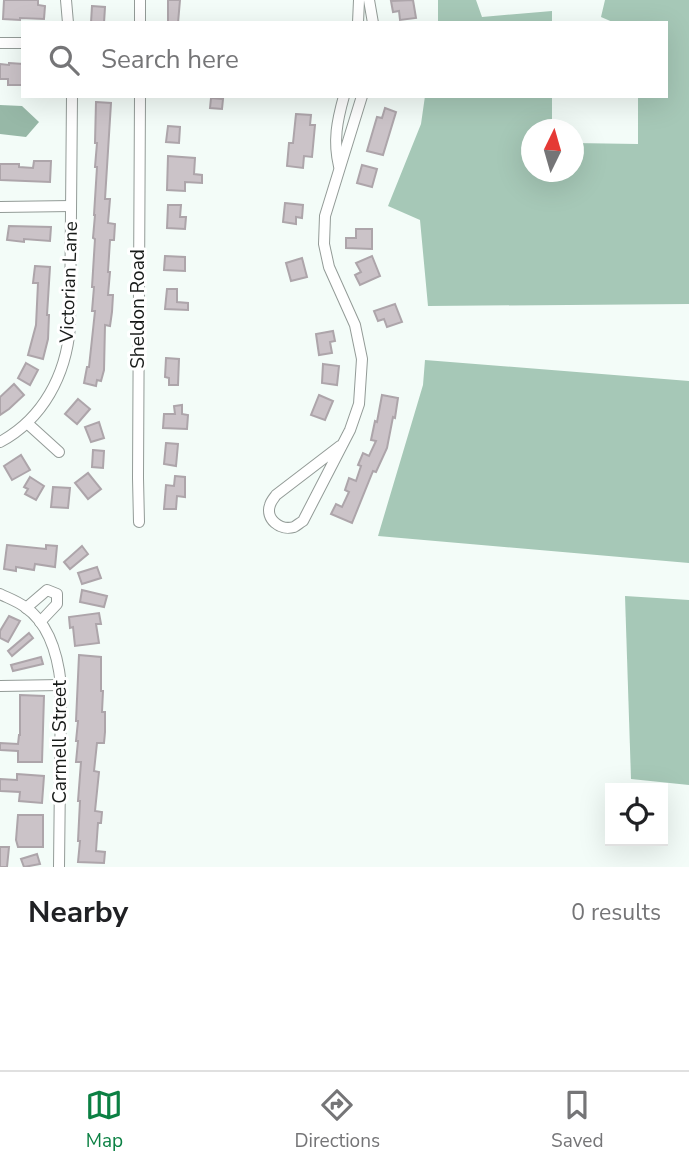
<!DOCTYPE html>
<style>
:root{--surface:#fff;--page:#f6f6f6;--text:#202124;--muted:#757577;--line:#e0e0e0;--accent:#0b8043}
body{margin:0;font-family:"Nunito Sans",sans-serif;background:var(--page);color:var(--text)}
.controls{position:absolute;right:21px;bottom:21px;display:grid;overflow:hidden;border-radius:0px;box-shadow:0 7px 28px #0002}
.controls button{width:63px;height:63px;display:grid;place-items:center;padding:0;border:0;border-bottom:2px solid var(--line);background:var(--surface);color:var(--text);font:35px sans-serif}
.compass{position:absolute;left:521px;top:119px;width:63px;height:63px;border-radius:50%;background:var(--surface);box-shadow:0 7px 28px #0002;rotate:5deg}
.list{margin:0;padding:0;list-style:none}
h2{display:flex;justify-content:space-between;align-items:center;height:91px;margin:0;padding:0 28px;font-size:30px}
h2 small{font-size:23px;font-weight:400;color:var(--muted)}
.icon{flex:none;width:38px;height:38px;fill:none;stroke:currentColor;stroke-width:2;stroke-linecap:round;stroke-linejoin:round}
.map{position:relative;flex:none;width:689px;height:867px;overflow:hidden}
.search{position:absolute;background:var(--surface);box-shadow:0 7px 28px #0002;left:21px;right:21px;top:21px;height:77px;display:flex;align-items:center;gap:18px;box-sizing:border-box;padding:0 24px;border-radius:0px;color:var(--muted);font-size:26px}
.sheet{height:203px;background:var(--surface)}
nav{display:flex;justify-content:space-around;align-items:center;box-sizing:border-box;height:98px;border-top:2px solid var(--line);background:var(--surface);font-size:19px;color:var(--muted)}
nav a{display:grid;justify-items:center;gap:4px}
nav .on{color:var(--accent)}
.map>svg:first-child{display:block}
.forest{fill:#a6c8b7}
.water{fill:#97b8a7}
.building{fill:#cbc3c8;stroke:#ada5aa;stroke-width:2}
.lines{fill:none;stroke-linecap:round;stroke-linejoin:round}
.minor-casing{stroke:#939b97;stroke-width:12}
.minor{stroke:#fff;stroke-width:10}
.labels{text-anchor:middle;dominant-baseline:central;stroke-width:6;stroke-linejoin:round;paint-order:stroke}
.street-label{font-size:19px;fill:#181b19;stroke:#fff}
</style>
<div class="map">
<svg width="689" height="867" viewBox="0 0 689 867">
<rect width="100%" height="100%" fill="#f3fcf8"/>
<g class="forest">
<path d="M438 0H476L482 17 552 11V23H438Z"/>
<path d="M605 0H689V304L428 306 420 220 388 206 421 124 425 96H552V129L532 130V172H574V143L638 144V96H666V23H615L601 17Z"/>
<path d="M425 360 689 381V563L378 536 423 385Z"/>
<path d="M625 596 689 600V785L631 779Z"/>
</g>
<path class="water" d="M0 105 22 106 39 122 26 137 0 134Z"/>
<g class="building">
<path d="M4 0H38V5L45 6 44 19 20 18V20L3 19Z"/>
<path d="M168 0H180L178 23H168Z"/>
<path d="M413 0 416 18 400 20 399 11 393 12 391 1Z"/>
<path d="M92 6 105 7 104 23H91Z"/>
<path d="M9 63 23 64V85H8V79H0V64L9 65Z"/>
<path d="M211 98 223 99 222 109 210 108Z"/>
<path d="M96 102 111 103 105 199H110L108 223 115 224 114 240H110L108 272H110L108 295H113L112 312 110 326 105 325 104 370 101 381 97 380 96 386 84 383 87 367H89L95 311H92L94 287H92L95 239 93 238 95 215H94L97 167H95L97 143H95Z"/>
<path d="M385 108 396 112 383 155 367 151 377 117 382 118Z"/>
<path d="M296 114 311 115 310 125H315L312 157 304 156 303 168 287 166 289 143H293Z"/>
<path d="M168 126 180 127 179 143 166 142Z"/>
<path d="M168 156 195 158 194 174 202 175V183L185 182V191L167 190Z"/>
<path d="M34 161H51L50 182 0 180V164H19V167L33 168Z"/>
<path d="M362 165 377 169 372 187 357 183Z"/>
<path d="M285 203 303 205 302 218 296 217V224L283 222Z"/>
<path d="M168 205H181L180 217H186L185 229 167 228Z"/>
<path d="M9 226 51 227 50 241 24 239V242L7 240Z"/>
<path d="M356 229H372V249L346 248V238H356Z"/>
<path d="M165 256 185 257V271L164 270Z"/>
<path d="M372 256 380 276 360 285 355 275 361 272 356 263Z"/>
<path d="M302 258 307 277 291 281 286 263Z"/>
<path d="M35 266 50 267 47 315H49L48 339 43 359 28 355 36 325 38 283H33Z"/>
<path d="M167 289H177V302L188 303V310L165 309Z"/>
<path d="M395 304 402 322 387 327 384 319 378 321 374 311Z"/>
<path d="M333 331 335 341 330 342 332 353 319 355 316 334Z"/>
<path d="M166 358 179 359 178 385H169V378L165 377Z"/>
<path d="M26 363 38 370 30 385 18 378Z"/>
<path d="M323 364 339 366 337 385 322 383Z"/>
<path d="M14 384 24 395 9 409 0 415V397Z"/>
<path d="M319 395 333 401 325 420 311 415Z"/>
<path d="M382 395 398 398 395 418 393 417 387 448 376 472 373 471 352 523 331 514 336 504 342 507 349 492 345 490 349 478 356 481 361 466 358 465 363 453 369 456 376 441 371 440 375 421 377 422Z"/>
<path d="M78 399 90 409 77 424 65 414Z"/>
<path d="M182 405V414L188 415 187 429 163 428 164 414H175L174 406Z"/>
<path d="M99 422 104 438 91 442 85 427Z"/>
<path d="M166 443 178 444 176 466 164 464Z"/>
<path d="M93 450 104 451 103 468 92 467Z"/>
<path d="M21 455 30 470 12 480 4 466Z"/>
<path d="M88 473 101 489 88 499 75 483Z"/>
<path d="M175 476 185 477V497L177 496 176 509H164L166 485 174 486Z"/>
<path d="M30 477 44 486 36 500 25 494 28 489 24 487Z"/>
<path d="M53 487 70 488 68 508 51 507Z"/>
<path d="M7 545 46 549V545L57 546 55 567 35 564 34 570 16 567V571L4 569Z"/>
<path d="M82 546 88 554 70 569 64 562Z"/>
<path d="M97 567 101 578 82 584 78 573Z"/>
<path d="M82 590 107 596 104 607 80 602Z"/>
<path d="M99 613 101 624H96L99 643 75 646 73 627 70 628 69 617Z"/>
<path d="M9 616 20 621 8 642 0 638V631Z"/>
<path d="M29 633 33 638 12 656 8 651Z"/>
<path d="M79 655 101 657V691H103L102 712H105V732L104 743H97L94 771 99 772 95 811 102 812 101 823H98L96 851 105 852 104 863 78 862 80 841H78L80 801H78L81 762H76L78 741H76L78 721H76Z"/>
<path d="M41 657 43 664 13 671 11 665Z"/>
<path d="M20 695 44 696 42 762H18V751L0 750V743L18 744 19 735H20Z"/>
<path d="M17 774 44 776 42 803 19 801 20 792 0 791V779L17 780Z"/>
<path d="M18 815H43V847H18L16 840Z"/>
<path d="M0 847H9L7 867H0Z"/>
<path d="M37 854 40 864 24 867 21 859Z"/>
</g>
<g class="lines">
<defs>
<g id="minor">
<path d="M66 0 68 23"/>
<path d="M369 0 373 23"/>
<path d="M140 23V0"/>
<path d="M358 23 359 0"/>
<path d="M0 43H23"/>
<path d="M339 166C333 141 337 121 344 96"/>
<path d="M0 207 71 206"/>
<path d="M27 423 59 452"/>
<path d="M0 442C43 419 66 375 70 327L72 96"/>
<path d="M340 446 276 495C274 498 271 501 270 505 265 519 280 531 294 527 296 526 301 522 303 521L350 430 359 404 362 359 355 325 329 267 324 244 325 216 362 96"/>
<path d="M139 522 138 478 140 96"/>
<path d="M0 594C8 598 17 601 25 607 50 624 58 656 61 685L59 867"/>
<path d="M26 608 47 590 57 594V604L40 622"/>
<path d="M0 686 61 685"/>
</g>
</defs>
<use href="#minor" class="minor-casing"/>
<use href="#minor" class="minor"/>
</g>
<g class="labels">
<g class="street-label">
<text transform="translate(69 282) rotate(-88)">Victorian Lane</text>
<text transform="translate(138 309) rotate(-90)">Sheldon Road</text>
<text transform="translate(60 742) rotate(-90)">Carmell Street</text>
</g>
</g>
</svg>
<div class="controls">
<button><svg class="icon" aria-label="locate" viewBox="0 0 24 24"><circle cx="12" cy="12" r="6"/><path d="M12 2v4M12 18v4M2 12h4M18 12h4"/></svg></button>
</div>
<svg class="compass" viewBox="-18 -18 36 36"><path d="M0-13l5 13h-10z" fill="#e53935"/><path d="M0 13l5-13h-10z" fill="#757577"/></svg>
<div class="search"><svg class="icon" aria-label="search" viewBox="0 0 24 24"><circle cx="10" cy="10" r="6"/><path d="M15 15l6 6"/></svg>Search here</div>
</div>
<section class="sheet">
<h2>Nearby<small>0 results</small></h2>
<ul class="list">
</ul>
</section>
<nav>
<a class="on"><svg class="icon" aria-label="map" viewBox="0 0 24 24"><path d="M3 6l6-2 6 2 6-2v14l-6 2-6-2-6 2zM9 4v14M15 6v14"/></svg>Map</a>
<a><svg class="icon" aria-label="directions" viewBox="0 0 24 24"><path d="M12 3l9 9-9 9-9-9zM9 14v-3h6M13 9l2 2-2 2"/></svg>Directions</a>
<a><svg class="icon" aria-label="saved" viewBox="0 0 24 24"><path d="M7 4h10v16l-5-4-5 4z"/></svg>Saved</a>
</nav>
